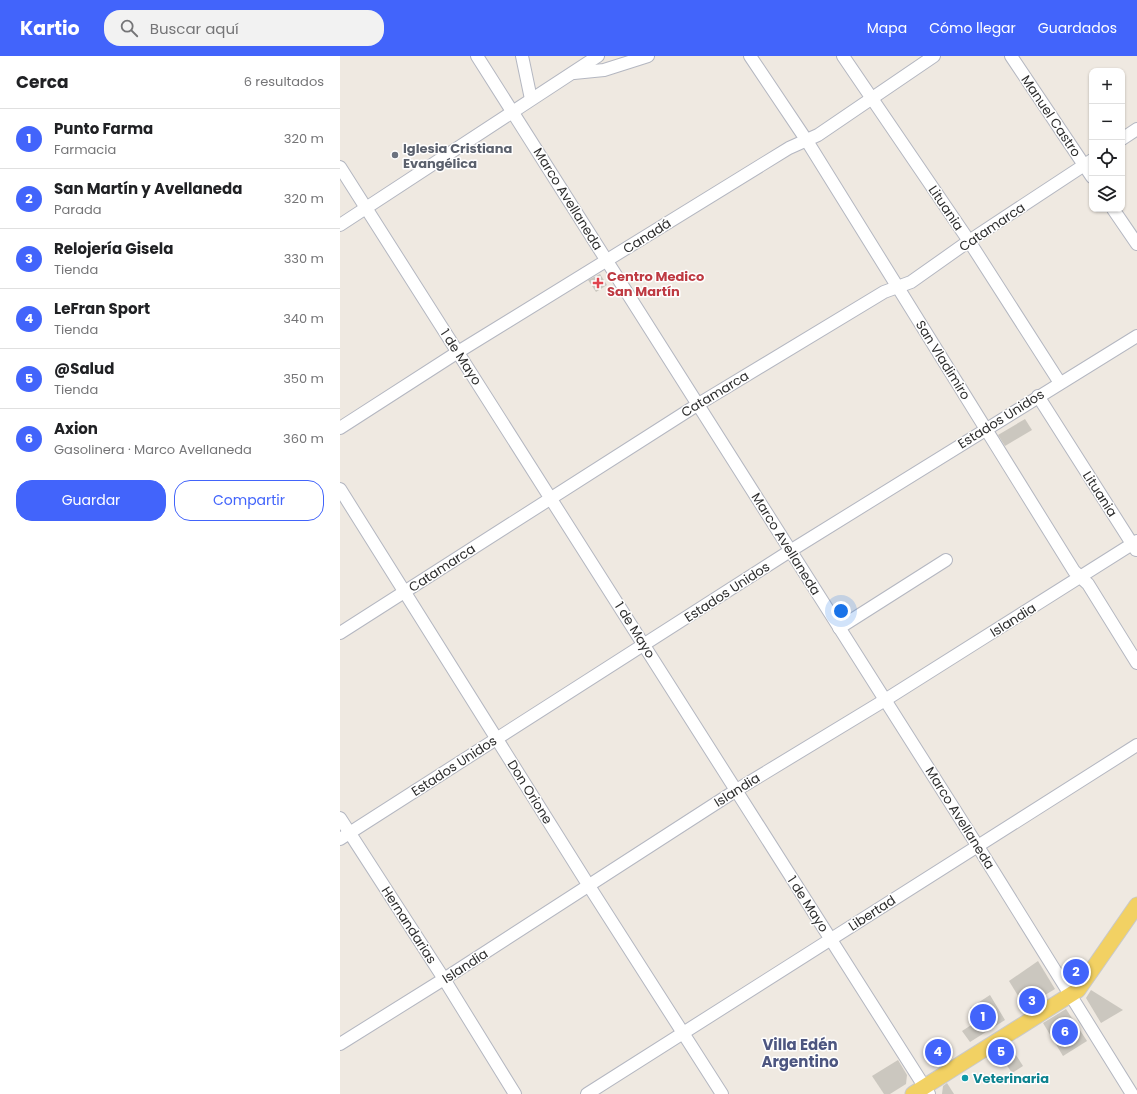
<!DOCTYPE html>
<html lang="es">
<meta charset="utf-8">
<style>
:root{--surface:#fff;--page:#f2f2f2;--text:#202124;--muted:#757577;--line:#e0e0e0;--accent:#4264fb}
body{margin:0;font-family:Poppins,sans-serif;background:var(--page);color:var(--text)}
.controls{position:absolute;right:12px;top:12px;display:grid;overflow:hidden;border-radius:8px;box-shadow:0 1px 3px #0004}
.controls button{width:36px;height:36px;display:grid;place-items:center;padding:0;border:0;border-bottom:1px solid var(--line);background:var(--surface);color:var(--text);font:20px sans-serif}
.you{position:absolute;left:501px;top:555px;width:14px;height:14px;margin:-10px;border:3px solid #fff;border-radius:50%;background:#1a73e8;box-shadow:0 0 0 6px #1a73e833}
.badge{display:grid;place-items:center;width:26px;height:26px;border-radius:50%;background:var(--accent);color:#fff;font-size:13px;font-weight:700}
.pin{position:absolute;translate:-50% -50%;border:2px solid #fff;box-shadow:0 1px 4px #0006}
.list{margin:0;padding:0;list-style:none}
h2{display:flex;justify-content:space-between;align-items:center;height:52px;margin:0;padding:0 16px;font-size:17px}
h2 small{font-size:13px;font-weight:400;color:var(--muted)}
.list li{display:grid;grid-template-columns:26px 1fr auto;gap:12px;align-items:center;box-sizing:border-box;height:60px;padding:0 16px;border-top:1px solid var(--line)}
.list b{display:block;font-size:15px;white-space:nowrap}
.list p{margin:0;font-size:13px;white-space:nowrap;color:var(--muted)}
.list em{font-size:13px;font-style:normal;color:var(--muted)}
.actions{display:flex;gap:8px;padding:12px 16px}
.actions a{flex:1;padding:9px 0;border:1px solid var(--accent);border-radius:16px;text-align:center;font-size:14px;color:var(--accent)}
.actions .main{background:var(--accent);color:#fff}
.icon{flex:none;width:22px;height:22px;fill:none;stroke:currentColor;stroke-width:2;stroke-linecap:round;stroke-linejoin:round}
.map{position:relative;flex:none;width:797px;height:1038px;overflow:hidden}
header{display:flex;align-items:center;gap:24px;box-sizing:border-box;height:56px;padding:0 20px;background:var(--accent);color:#fff}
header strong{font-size:19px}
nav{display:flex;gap:22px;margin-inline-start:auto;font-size:14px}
.search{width:280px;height:36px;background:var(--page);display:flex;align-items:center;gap:10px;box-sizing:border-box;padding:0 14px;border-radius:16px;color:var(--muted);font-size:15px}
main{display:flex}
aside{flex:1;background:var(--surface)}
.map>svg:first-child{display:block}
.building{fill:#cbc7bf}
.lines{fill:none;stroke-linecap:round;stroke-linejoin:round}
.minor-casing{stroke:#b4b7c1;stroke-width:14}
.major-casing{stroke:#c9c9c9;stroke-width:17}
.minor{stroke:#fff;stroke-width:12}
.major{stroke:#f2d163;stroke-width:15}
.worship-dot{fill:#6b7280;stroke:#fff;stroke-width:1.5}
.health-dot{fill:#e0444e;stroke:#fff;stroke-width:1.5}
.culture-dot{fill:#0f9aa8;stroke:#fff;stroke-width:1.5}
.labels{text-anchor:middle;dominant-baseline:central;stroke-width:3;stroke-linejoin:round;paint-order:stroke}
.street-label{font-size:13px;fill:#2e2e2e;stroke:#fff}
.worship-label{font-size:13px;font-weight:bold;fill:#5b616d;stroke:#fff;text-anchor:start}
.health-label{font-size:13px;font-weight:bold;fill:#be3a42;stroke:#fff;text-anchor:start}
.culture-label{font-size:13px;font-weight:bold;fill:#0d838f;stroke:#fff;text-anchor:start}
.quarter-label{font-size:15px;font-weight:bold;fill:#4d5680;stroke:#fff}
</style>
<header>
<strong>Kartio</strong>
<div class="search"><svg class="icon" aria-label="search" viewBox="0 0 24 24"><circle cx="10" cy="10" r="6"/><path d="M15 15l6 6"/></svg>Buscar aquí</div>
<nav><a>Mapa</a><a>Cómo llegar</a><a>Guardados</a></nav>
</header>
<main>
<aside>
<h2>Cerca<small>6 resultados</small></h2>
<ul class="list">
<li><span class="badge">1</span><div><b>Punto Farma</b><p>Farmacia</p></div><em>320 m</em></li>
<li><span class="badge">2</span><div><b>San Martín y Avellaneda</b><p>Parada</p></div><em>320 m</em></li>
<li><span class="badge">3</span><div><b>Relojería Gisela</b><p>Tienda</p></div><em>330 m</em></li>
<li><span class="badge">4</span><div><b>LeFran Sport</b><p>Tienda</p></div><em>340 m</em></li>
<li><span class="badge">5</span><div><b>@Salud</b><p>Tienda</p></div><em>350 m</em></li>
<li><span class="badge">6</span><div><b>Axion</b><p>Gasolinera · Marco Avellaneda</p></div><em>360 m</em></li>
</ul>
<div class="actions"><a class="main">Guardar</a><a>Compartir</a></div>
</aside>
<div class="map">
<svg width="797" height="1038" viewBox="0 0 797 1038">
<rect width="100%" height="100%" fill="#efe9e1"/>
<g class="building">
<path d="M260 218 267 229 256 236 248 224Z"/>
<path d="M685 363 692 374 665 390 658 379Z"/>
<path d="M698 905 715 933 685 951 669 925Z"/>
<path d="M751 934 783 954 761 967 746 942Z"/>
<path d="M650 939 665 964 630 986 622 975 639 964 630 952Z"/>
<path d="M726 953 747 985 723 1000 703 967Z"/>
<path d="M599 984 609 1000 597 1007 587 992Z"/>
<path d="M669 988 683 1010 672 1017 658 996Z"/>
<path d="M558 1004 567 1019 566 1028 550 1038H544L532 1020Z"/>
<path d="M607 1027 614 1038H602L603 1030Z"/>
</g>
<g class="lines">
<defs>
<g id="minor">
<path d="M137 0 637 789 792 1038"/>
<path d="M182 0 191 43"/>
<path d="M410 0 467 85 734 515 748 528 797 607"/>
<path d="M503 0 629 185 720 327"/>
<path d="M671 0 752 121"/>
<path d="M234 17 264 14 308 0"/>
<path d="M782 83 797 73"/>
<path d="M0 111 589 1038"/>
<path d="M773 153 797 188"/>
<path d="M0 169 258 0"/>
<path d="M698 340 796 494"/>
<path d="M0 372 118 296 449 92 478 79 594 0"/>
<path d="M0 433 249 830 382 1038"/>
<path d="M499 572 606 504"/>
<path d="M0 577 357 349 544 236 571 226 629 185 752 104"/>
<path d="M0 762 104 923 175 1038"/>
<path d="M0 783 450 495 797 280"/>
<path d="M0 988 104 923 395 735 545 644 797 485"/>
<path d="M247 1038 797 689"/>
</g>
<path id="major" d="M573 1038 738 934 797 849"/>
</defs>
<use href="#minor" class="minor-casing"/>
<use href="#major" class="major-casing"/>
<use href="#minor" class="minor"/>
<use href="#major" class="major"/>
</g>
<circle class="worship-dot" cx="55" cy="99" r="4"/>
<path class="health-dot" d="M256 221h4v4h4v4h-4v4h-4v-4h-4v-4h4z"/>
<circle class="culture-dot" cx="625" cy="1022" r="4"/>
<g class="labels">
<g class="street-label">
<text transform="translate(711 60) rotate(56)">Manuel Castro</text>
<text transform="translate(228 143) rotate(58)">Marco Avellaneda</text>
<text transform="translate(606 152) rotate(56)">Lituania</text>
<text transform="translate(652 171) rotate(-34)">Catamarca</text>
<text transform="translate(307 180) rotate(-32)">Canadá</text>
<text transform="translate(121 301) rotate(57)">1 de Mayo</text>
<text transform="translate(603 304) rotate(58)">San Vladimiro</text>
<text transform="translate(375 338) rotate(-31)">Catamarca</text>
<text transform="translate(661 363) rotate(-32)">Estados Unidos</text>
<text transform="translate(760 438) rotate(57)">Lituania</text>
<text transform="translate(446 488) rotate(58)">Marco Avellaneda</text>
<text transform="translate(102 512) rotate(-33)">Catamarca</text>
<text transform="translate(387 536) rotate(-33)">Estados Unidos</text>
<text transform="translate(673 564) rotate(-32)">Islandia</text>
<text transform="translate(295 574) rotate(58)">1 de Mayo</text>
<text transform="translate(114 710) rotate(-33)">Estados Unidos</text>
<text transform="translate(397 734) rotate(-32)">Islandia</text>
<text transform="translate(190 736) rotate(58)">Don Orione</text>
<text transform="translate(620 762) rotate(58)">Marco Avellaneda</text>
<text transform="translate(468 848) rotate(57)">1 de Mayo</text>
<text transform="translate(532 857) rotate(-33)">Libertad</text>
<text transform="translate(69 869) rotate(57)">Hernandarias</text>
<text transform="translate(125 910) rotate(-33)">Islandia</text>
</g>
<g class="worship-label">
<text x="63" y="92">Iglesia Cristiana<tspan x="63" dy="15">Evangélica</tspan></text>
</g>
<g class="health-label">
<text x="267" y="220">Centro Medico<tspan x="267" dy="15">San Martín</tspan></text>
</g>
<g class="culture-label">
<text x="633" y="1022">Veterinaria</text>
</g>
<g class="quarter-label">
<text x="460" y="988">Villa Edén<tspan x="460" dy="17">Argentino</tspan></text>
</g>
</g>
</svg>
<div class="controls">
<button>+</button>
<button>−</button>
<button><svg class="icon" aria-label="locate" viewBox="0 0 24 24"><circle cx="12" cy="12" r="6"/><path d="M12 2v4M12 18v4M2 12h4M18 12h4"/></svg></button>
<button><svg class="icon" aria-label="layers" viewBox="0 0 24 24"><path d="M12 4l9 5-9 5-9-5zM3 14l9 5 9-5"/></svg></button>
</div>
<div class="you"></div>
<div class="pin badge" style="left:643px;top:961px">1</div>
<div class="pin badge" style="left:736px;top:916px">2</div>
<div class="pin badge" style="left:692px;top:945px">3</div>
<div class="pin badge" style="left:598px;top:996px">4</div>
<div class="pin badge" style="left:661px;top:996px">5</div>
<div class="pin badge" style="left:725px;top:976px">6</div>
</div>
</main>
